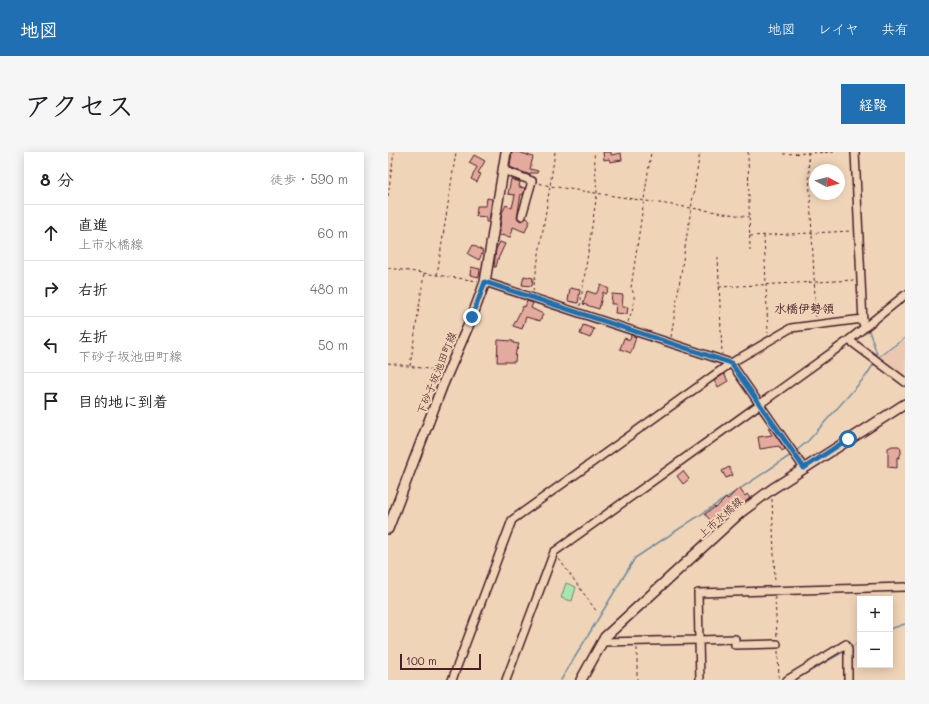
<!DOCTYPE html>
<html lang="ja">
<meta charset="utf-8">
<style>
:root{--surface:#fff;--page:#f6f6f6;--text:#202124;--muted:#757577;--line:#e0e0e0;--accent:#1f6fb2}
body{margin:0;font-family:Mali,"Klee One",sans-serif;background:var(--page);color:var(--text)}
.controls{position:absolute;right:12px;bottom:12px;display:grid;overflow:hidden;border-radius:0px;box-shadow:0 2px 10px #0003}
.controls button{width:36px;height:36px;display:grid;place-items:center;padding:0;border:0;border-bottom:1px solid var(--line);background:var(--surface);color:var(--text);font:20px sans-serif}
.compass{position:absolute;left:421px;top:12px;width:36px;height:36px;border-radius:50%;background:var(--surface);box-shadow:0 2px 10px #0003;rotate:97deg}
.scale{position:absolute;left:12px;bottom:10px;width:81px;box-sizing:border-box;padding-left:4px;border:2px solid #4a1f2b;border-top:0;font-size:11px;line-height:14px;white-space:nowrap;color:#4a1f2b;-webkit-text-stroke:3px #f0d4b7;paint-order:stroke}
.stop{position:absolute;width:12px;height:12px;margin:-9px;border:3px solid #1f6fb2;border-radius:50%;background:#fff}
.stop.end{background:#1f6fb2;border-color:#fff;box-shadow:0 1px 4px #0008}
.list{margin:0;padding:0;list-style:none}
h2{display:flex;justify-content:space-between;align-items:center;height:52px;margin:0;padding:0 16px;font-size:17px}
h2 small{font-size:13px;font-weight:400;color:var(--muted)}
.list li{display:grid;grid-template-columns:26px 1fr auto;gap:12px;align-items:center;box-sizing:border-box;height:56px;padding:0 16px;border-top:1px solid var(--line)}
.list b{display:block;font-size:15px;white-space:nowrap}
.list p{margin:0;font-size:13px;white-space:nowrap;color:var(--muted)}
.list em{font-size:13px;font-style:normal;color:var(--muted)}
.icon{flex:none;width:22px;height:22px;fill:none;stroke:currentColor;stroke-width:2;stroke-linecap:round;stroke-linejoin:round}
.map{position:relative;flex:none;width:517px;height:528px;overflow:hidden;border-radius:0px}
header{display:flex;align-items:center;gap:24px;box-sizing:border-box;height:56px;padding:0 20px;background:var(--accent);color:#fff}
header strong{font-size:19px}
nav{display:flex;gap:22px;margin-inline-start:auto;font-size:14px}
.intro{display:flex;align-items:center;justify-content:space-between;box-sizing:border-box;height:96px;padding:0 24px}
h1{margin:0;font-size:28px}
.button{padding:10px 18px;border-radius:0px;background:var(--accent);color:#fff;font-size:14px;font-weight:700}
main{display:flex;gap:24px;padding:0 24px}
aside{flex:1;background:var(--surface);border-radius:0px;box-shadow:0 2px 10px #0003}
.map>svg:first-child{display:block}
.built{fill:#ecc7af}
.green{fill:#a6e7b1;stroke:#78836e}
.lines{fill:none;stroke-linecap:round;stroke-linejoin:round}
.stream{stroke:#708d9e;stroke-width:1.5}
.building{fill:#e3aa9d;stroke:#4a1f2b}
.minor-casing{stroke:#4a1f2b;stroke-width:10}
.major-casing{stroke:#4a1f2b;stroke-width:12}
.path{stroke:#4a1f2b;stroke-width:1;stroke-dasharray:3 3;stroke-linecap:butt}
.minor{stroke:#f0d4b7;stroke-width:7}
.major{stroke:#f0d4b7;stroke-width:9}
.route{stroke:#1f6fb2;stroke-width:5}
.labels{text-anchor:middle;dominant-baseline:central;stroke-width:4;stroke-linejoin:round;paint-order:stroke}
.street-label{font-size:11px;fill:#4a1f2b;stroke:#f0d4b7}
.neighbourhood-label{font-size:12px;font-weight:bold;fill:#4a1f2b;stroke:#f0d4b7}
</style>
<header>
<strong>地図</strong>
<nav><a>地図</a><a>レイヤ</a><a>共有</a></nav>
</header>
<div class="intro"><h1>アクセス</h1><a class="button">経路</a></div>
<main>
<aside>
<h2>8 分<small>徒歩 · 590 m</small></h2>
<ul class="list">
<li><svg class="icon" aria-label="ahead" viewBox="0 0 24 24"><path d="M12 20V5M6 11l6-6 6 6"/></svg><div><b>直進</b><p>上市水橋線</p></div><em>60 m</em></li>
<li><svg class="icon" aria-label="right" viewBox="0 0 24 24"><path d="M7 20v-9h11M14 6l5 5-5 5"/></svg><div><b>右折</b></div><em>480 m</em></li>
<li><svg class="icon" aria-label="left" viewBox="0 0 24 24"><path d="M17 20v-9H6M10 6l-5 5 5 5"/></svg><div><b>左折</b><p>下砂子坂池田町線</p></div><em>50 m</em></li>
<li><svg class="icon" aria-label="arrive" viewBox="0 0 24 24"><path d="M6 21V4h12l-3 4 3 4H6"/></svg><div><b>目的地に到着</b></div></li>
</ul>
</aside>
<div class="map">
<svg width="517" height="528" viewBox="0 0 517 528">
<rect width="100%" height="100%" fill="#f0d4b7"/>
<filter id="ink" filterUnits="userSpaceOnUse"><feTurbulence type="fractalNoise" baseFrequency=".025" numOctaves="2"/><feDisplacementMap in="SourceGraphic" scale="8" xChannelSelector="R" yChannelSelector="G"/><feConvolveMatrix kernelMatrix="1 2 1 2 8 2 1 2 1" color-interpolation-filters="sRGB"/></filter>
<g filter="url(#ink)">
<path class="built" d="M517 188V226L491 206Z"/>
<path class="green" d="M178 431 188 435 184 449 173 446Z"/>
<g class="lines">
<g class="stream">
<path d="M480 176 489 202"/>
<path d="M489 206 517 186"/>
<path d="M408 299 420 289 478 224 487 210"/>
<path d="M502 477 517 472"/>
<path d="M462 496 472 489"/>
<path d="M173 528 247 406 403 303"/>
<path d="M406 528 457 499"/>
</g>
</g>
<g class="building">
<path d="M124 0H131L145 5 142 17 150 19 149 21H142V23L122 15Z"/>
<path d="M215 0H223V3L233 1 234 8 222 10 221 7 216 8Z"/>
<path d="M86 3 97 9 90 21 93 22 89 30 83 27 89 15 81 11Z"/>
<path d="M123 27 132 30 131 35 137 36 135 43 133 42 129 66 133 69 138 66 142 68 137 80 125 75 123 85 111 83 114 61 118 53 124 56 127 43 120 42Z"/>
<path d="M99 46 104 47 101 70H98V65L88 64 89 54H98Z"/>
<path d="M112 90 117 92 110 107 108 115H106L108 97Z"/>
<path d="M85 93 95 99 91 108 80 102Z"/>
<path d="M83 115 92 117 91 125 82 123Z"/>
<path d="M136 124 145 126 144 134 134 133Z"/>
<path d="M213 133 221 137 218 142 215 140 211 157 195 152 199 139 208 142Z"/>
<path d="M182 136 192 138 190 151 180 149Z"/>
<path d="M224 142 235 143 234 155H240L239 162 227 161 228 152H223Z"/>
<path d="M139 149 145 151 143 156 155 162 152 169 138 165 134 177 125 174 135 154 137 155Z"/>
<path d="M195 173 206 177 202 186 192 182Z"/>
<path d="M243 183 248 185 243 201 232 197 236 186 242 188Z"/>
<path d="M110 188 125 189V191L131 192 129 198H128L127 210H109Z"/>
<path d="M336 222 340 229 330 235 326 229Z"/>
<path d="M382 275 397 297 394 299 391 294 372 297 370 285 384 283 380 276Z"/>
<path d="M504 294H511L513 298V301L511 306 509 305V316L500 315V296Z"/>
<path d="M341 315 345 323 338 326 334 319Z"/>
<path d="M295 319 301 327 295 332 289 324Z"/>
<path d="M351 336 357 344 359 342 362 346 328 375 317 362 327 355 328 356 338 346 340 347Z"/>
</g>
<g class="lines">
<defs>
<g id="minor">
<path d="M467 0 475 171"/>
<path d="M115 18 144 29 134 64"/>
<path d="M97 130 343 211 416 316"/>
<path d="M461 188 517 230"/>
<path d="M214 490 311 488 310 441 517 435"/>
<path d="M64 528 124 368 343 211 403 176 475 167"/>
<path d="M118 528 166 400 461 188 517 143"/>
<path d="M312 528 311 488 347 487V493L389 492"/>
<path d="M399 528 458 492 460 497V528"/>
</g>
<g id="major">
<path d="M0 377 55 232 84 165 97 130 118 0"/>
<path d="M193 528 217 485 352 361 384 337 517 252"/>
</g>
</defs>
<use href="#minor" class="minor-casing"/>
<use href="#major" class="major-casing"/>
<g class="path">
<path d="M167 0 162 34 361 65"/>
<path d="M360 0 362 99"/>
<path d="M420 0 428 166"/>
<path d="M395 2 448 0"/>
<path d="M0 44 6 0"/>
<path d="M362 84 464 79"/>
<path d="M376 84 380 181"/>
<path d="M330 105 334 202"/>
<path d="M0 116 90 129"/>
<path d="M49 123 68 0"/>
<path d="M331 135 467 128"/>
<path d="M145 139 162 34 150 31"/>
<path d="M192 154 209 41 206 0"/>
<path d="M240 170C244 158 250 147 243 136L263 0"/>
<path d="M283 185 312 0"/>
<path d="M0 211 53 219"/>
<path d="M22 214 36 122"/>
<path d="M384 347 387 431"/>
<path d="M171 407 209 460"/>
<path d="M387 445 389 485"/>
<path d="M249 496V528"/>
<path d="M390 499 391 528"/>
</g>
<use href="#minor" class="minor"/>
<use href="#major" class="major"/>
</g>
</g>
<g class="lines" filter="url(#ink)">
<path class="route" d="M84 165 97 130 343 211 416 316 460 287"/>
</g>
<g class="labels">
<g class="street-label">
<text transform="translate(48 221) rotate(-68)">下砂子坂池田町線</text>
<text transform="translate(332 365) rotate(-42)">上市水橋線</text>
</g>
<g class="neighbourhood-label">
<text x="416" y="156">水橋伊勢領</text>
</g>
</g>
</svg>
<div class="controls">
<button>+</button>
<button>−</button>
</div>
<svg class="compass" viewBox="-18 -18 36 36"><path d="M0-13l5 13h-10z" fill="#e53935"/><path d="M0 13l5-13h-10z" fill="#757577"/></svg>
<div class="scale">100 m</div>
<div class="stop" style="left:460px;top:287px"></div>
<div class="stop end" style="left:84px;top:165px"></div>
</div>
</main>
